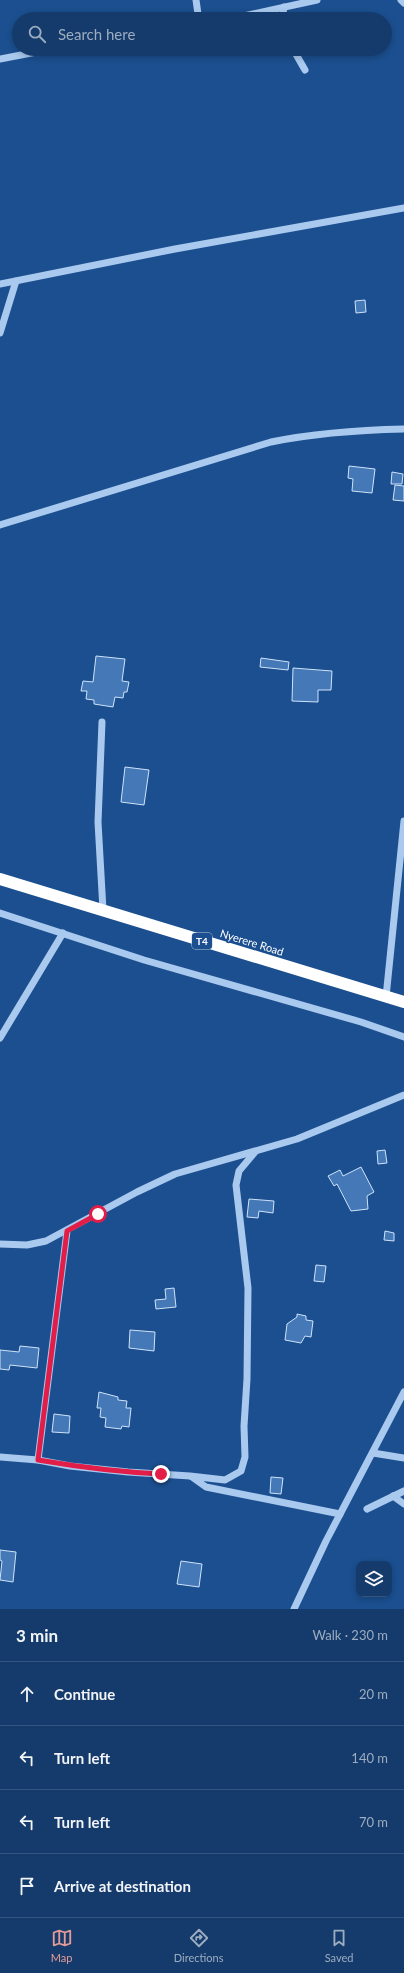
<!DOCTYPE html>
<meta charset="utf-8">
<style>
:root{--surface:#143b6b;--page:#214673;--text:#f1f3f6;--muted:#9dadc1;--line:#33557e;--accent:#e69b98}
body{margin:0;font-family:Lato,sans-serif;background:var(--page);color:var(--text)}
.controls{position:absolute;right:12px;bottom:12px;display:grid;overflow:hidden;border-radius:8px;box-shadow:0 2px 6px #0003}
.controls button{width:36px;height:36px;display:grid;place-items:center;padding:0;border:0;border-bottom:1px solid var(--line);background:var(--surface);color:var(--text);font:20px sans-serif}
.stop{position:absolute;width:12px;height:12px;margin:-9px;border:3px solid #e11d48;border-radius:50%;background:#fff}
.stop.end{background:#e11d48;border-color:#fff;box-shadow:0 1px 4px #0008}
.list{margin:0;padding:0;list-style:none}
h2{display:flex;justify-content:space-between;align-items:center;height:52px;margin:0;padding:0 16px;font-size:17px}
h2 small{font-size:13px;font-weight:400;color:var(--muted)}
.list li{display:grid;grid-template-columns:26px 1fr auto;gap:12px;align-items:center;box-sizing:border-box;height:64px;padding:0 16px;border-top:1px solid var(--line)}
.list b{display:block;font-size:15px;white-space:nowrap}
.list em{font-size:13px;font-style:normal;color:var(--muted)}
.icon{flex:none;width:22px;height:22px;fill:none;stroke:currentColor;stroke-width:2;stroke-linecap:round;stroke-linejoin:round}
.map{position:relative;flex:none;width:404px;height:1609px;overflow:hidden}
.search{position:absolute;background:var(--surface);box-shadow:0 2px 6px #0003;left:12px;right:12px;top:12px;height:44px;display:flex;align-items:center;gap:10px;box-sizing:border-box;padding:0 14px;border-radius:22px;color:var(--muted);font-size:15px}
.sheet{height:308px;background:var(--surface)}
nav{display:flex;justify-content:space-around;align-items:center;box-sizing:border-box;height:56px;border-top:1px solid var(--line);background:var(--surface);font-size:11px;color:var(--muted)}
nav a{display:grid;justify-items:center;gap:2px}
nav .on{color:var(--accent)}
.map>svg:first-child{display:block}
.building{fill:#4478b7;stroke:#cfe3fa}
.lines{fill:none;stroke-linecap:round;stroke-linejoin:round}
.minor{stroke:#a9c9ee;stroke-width:7}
.highway{stroke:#fff;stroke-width:12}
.route{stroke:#e11d48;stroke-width:5}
.labels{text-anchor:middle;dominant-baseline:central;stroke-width:3.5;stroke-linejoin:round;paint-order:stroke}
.shield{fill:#1b4f8f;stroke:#bbcadd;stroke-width:1}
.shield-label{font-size:10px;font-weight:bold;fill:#fff}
.street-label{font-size:11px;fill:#fff;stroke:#1b4f8f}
</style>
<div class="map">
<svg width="404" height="1609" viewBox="0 0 404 1609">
<rect width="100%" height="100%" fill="#1b4f8f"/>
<g class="building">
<path d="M365 300 366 312 356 313 355 301Z"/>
<path d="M349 466 375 469 372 493 352 491 353 479 348 478Z"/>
<path d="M392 472 403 474 402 484H391Z"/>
<path d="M395 485 404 486V501L393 500Z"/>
<path d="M96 656 125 659 122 681 129 682 127 692H124L123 698 115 697 113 707 94 704V700L86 699 87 691H81L83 681 93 682Z"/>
<path d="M261 658 289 662 288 670 260 667Z"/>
<path d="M293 668 332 671 331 690H318V702L292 701Z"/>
<path d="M125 767 149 770 144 805 121 802Z"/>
<path d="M385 1150 387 1163 378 1164 377 1151Z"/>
<path d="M361 1167 374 1192 367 1196 368 1209 351 1211 337 1184 334 1186 328 1176 340 1170 343 1176Z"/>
<path d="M249 1199 274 1201 273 1213 259 1211 258 1218 247 1217Z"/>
<path d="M385 1231 394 1233V1241L384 1240Z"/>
<path d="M316 1265 326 1266 324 1282 314 1281Z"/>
<path d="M174 1288 176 1307 156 1309 155 1300 166 1299 165 1289Z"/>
<path d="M297 1314 306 1316V1320L313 1321 311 1337 305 1336 301 1343 285 1340 287 1324 297 1317Z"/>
<path d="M130 1330 155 1332 154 1351 129 1348Z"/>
<path d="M20 1346 39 1348 37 1368 10 1365 9 1370 0 1369V1350L19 1352Z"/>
<path d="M99 1392 118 1397V1400L127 1401 126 1408H131L129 1427 122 1426 121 1429 105 1427 106 1418 100 1417 101 1408H97Z"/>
<path d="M54 1414 70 1416 69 1433 52 1432Z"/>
<path d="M271 1477 283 1478 281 1494 270 1493Z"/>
<path d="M0 1550 16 1552 13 1582 0 1580 2 1561 0 1560Z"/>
<path d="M181 1561 202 1564 199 1587 177 1584Z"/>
</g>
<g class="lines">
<g class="minor">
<path d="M196 0 198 14 203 19"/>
<path d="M401 0 404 3"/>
<path d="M189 19 198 14"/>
<path d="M230 19 317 0"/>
<path d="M282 19 284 7"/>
<path d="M293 49 305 70"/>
<path d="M0 59 52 49"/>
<path d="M0 284 175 249 404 208"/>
<path d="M0 333 16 281"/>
<path d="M0 525 271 442C315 433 360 430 404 429"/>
<path d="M102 722 98 822 103 910"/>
<path d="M0 913 144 960 361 1022 404 1037"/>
<path d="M386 997 404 821"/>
<path d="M0 1038 63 933"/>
<path d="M0 1244 27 1245 46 1241 137 1192 175 1174 297 1139 404 1095"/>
<path d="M373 1453 404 1458"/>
<path d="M0 1457 38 1460 70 1466 128 1472 190 1476 225 1480 241 1471 245 1457 244 1426 247 1379 248 1288 236 1185 239 1171 255 1152"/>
<path d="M38 1460 67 1231"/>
<path d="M192 1477 206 1487 340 1514"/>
<path d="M393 1496 404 1504"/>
<path d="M367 1509 404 1491"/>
<path d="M294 1609 326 1541 404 1392"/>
</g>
<path class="highway" d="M0 879 404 1002"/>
</g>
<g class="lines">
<path class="route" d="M98 1214 67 1231 38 1460C79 1467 120 1472 161 1474"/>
</g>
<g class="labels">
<rect class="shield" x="192" y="933" width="20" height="16" rx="3"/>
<g class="shield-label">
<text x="202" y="941">T4</text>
</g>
<g class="street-label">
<text transform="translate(252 942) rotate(17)">Nyerere Road</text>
</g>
</g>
</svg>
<div class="controls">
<button><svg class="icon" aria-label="layers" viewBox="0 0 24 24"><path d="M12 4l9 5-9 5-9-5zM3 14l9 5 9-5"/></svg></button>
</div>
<div class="stop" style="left:98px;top:1214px"></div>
<div class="stop end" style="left:161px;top:1474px"></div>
<div class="search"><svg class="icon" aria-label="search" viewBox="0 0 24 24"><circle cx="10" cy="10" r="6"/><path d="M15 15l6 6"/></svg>Search here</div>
</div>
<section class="sheet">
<h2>3 min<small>Walk · 230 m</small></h2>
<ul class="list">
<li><svg class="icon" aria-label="ahead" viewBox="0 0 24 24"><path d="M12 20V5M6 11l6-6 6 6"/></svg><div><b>Continue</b></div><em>20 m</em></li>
<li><svg class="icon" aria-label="left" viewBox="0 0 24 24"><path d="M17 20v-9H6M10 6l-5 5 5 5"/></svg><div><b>Turn left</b></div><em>140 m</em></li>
<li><svg class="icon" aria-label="left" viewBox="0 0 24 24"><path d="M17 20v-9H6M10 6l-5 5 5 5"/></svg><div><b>Turn left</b></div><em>70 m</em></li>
<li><svg class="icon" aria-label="arrive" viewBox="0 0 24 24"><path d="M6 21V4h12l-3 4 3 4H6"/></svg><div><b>Arrive at destination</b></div></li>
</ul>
</section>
<nav>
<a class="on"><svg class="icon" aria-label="map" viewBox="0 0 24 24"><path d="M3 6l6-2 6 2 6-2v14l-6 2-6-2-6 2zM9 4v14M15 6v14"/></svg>Map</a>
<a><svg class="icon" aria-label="directions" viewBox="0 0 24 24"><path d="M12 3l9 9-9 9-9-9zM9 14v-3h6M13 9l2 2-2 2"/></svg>Directions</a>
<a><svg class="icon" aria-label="saved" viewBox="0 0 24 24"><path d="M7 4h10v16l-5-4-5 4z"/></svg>Saved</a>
</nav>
